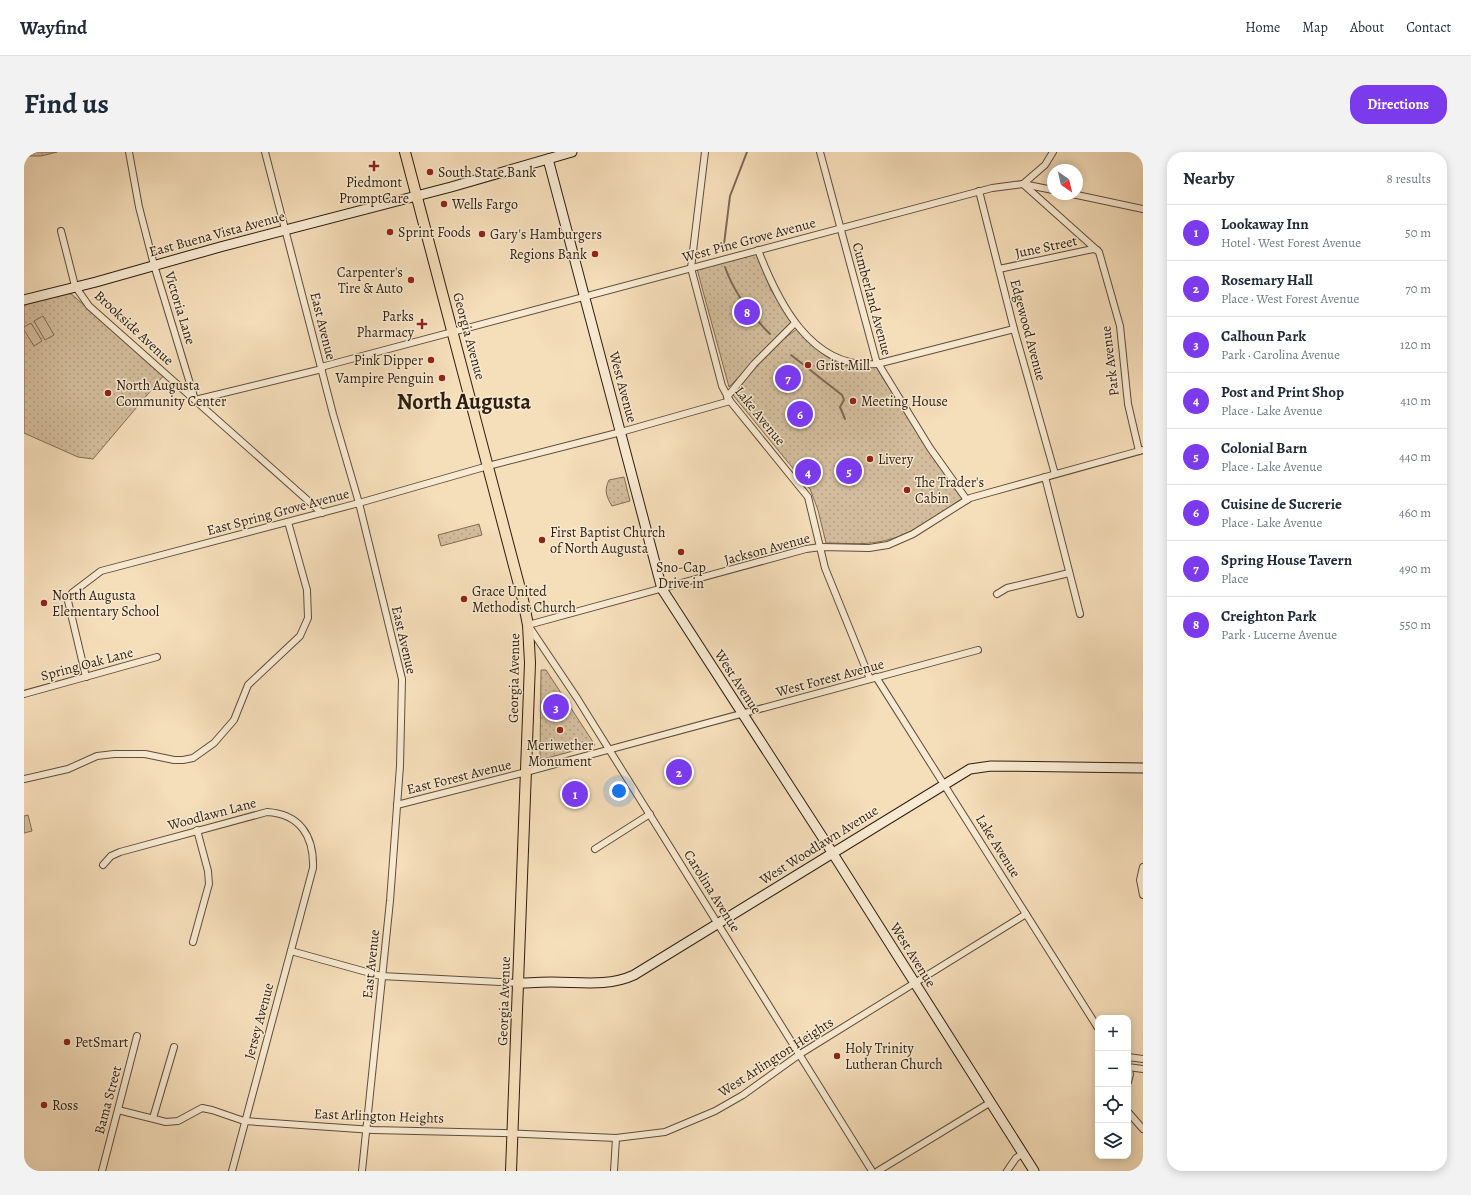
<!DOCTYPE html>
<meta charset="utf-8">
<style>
:root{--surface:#fff;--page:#f2f2f3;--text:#1f2937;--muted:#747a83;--line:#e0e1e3;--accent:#7c3aed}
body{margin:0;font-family:Alegreya,serif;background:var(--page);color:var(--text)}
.controls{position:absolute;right:12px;bottom:12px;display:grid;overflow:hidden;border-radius:8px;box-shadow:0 2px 10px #0003}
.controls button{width:36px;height:36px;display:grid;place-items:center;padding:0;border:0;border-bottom:1px solid var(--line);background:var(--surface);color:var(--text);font:20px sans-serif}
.compass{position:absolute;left:1023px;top:12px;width:36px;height:36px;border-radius:50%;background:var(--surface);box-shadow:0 2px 10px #0003;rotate:146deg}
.you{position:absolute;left:595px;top:639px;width:14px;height:14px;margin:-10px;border:3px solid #fff;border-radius:50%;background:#1a73e8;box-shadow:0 0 0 6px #1a73e833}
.badge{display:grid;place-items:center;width:26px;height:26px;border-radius:50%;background:var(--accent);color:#fff;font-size:13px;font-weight:700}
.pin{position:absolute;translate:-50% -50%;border:2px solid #fff;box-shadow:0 1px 4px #0006}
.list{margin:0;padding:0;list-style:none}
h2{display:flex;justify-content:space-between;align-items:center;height:52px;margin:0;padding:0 16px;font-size:17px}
h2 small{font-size:13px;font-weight:400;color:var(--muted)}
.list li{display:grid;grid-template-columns:26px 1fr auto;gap:12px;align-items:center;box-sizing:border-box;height:56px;padding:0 16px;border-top:1px solid var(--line)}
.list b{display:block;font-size:15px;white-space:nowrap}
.list p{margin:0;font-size:13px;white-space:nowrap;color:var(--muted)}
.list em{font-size:13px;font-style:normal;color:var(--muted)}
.icon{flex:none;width:22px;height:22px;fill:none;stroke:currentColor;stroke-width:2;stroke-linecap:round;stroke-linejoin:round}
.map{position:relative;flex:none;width:1119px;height:1019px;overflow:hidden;border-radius:16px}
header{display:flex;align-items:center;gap:24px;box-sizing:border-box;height:56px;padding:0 20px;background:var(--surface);border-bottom:1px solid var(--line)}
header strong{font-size:19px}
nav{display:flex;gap:22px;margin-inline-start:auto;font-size:14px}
.intro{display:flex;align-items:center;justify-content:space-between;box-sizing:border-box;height:96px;padding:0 24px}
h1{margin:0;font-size:28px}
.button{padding:10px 18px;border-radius:16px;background:var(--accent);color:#fff;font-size:14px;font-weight:700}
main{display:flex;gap:24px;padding:0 24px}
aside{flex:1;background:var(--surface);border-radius:16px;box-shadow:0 2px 10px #0003}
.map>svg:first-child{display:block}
.park{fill:url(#park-dots);stroke:#806d56}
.pitch{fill:#d3bd9d;stroke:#806d56}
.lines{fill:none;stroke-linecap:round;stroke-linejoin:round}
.stream{stroke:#7d6953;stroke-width:2}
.street-casing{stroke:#604d3a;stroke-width:8}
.secondary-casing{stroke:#2e1d0f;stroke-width:11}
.primary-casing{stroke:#2e1d0f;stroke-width:12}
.street{stroke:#f8ead2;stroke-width:6}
.secondary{stroke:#f8ead2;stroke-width:9}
.primary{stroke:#f5deba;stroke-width:10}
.poi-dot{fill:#8f2418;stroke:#f8ead2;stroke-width:1.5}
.labels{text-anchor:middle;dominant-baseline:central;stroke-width:3;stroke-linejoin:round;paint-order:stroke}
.poi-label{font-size:14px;fill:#2e1d0f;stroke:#f8ead2;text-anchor:start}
.street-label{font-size:14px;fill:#2e1d0f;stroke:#f8ead2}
.town-label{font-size:22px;font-weight:bold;fill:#2e1d0f;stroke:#f8ead2}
</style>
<header>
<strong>Wayfind</strong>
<nav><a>Home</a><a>Map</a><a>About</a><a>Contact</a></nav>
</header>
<div class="intro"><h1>Find us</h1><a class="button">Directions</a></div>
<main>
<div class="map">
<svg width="1119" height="1019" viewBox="0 0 1119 1019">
<defs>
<pattern id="park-dots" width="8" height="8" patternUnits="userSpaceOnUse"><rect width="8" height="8" fill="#d3bd9d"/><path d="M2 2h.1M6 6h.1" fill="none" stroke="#b5a286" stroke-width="1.8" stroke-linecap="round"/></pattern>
</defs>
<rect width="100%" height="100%" fill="#f5deba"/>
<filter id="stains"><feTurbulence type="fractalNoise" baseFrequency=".005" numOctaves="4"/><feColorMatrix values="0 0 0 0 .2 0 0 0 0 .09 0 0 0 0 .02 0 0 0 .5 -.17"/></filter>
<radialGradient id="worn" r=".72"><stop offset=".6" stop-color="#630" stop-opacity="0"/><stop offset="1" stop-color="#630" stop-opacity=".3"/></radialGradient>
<g class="park">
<path d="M0 0H33L17 4H0Z"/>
<path d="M732 101 747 138 768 169 705 235 673 117Z"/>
<path d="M45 140 140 223 69 307 54 305 0 281V153Z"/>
<path d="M773 177C796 203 814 219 852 215L894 282 939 346C913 363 886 385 854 390 837 393 819 391 802 391L794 358 786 337 709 243C728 220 748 194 773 177Z"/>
<path d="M600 325 606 349 588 354C582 344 580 338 585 328Z"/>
<path d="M455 372 458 383 417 394 414 383Z"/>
<path d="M517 518H522L571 593 516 608Z"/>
</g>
<g class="pitch">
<path d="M19 164 30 183 21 188 10 169Z"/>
<path d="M7 171 18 189 10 194 0 178V175Z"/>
<path d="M4 663 8 679 0 681V664Z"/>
</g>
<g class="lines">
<g class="stream">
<path d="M700 92 706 44 723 0"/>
<path d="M701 115C710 141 727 163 746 182"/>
<path d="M767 203 818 243 820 248 816 255 821 267"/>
</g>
<defs>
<g id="street">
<path d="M105 0 115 55 130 113 171 248 298 217"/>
<path d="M241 0 309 262 335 351 378 527 376 614 366 749 338 1019"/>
<path d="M681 0 667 116 698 234 706 249 784 345 801 416 846 527"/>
<path d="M796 0 852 208 906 296 943 348"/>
<path d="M1029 0 1021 13 999 32 1075 100 1096 174 1104 252 1115 299"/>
<path d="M955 39 990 177 1031 322"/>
<path d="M1048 42 1119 57"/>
<path d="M37 79 51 134 65 154 298 361"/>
<path d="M734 98C754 150 787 218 853 212L990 177"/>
<path d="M975 117 1069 97 1073 98"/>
<path d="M297 215 968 36 999 32 1029 38"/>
<path d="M703 245 730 212 771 171"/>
<path d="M1021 325 1056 462"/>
<path d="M973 442 983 436 1045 421"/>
<path d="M62 525 44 449 48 441 77 419 335 351 464 314 597 280 706 249"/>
<path d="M852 525 1074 876"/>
<path d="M0 542 133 505"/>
<path d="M0 627 44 617 73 604 90 602H121L150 608H159L169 606 190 591 210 568 224 533 276 484 284 466 283 438 264 370"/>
<path d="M373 653 502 620 954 498"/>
<path d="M571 697 626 662"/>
<path d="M79 713 87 704 96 700 243 660C276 662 290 684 289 716L208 1019"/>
<path d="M1119 715 1116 728 1119 743"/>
<path d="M169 790 185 732 184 719 173 678"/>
<path d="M267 799 357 824 494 831"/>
<path d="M1104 905 1119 907"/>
<path d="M1104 915 1106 922 1104 930"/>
<path d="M1104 915 1119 917"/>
<path d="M94 958 142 970 154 969 178 956 188 958 220 969 349 978 478 981 592 986 641 980 691 959 719 943 776 902 1002 762"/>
<path d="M1104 960 1119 977"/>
<path d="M129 966 150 895"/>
<path d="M78 1019 113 884"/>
<path d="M590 1019 592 986"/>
<path d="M848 1019 553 546 504 473 782 397 797 395 845 396 864 393 889 382 946 346 1119 298"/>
<path d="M854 1019 967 950"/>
<path d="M983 1019 992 1006 999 1001"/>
</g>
<g id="secondary">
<path d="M524 7 638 437 799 686 1010 1019"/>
<path d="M0 148 72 130 196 95 427 35 548 0"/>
<path d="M494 831C506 831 517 830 528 830 556 830 584 835 610 823L946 617 967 614 1119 616"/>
</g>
<path id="primary" d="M381 0 499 448 504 473 506 511 487 1019"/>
</defs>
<use href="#street" class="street-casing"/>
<use href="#secondary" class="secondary-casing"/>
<use href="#primary" class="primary-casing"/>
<use href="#street" class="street"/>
<use href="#secondary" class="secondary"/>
<use href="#primary" class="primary"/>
</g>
<g class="poi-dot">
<path d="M348 8h4v4h4v4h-4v4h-4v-4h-4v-4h4z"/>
<circle cx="406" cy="20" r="4"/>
<circle cx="420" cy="52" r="4"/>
<circle cx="366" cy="80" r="4"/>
<circle cx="458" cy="82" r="4"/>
<circle cx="571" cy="102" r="4"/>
<circle cx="387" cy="128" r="4"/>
<path d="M396 166h4v4h4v4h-4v4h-4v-4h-4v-4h4z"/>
<circle cx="407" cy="208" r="4"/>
<circle cx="784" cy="213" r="4"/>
<circle cx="418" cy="226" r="4"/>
<circle cx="84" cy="241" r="4"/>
<circle cx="829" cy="249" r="4"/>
<circle cx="846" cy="307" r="4"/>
<circle cx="883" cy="338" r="4"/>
<circle cx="518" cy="388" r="4"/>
<circle cx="657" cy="400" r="4"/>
<circle cx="440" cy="447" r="4"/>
<circle cx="20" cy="451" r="4"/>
<circle cx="536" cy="578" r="4"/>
<circle cx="43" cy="890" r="4"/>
<circle cx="813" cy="904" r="4"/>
<circle cx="20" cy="953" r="4"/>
</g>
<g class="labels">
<g class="poi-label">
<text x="414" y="20">South State Bank</text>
<text x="350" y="30" text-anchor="middle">Piedmont<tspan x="350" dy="16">PromptCare</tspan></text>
<text x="428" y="52">Wells Fargo</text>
<text x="374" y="80">Sprint Foods</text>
<text x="466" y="82">Gary's Hamburgers</text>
<text x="563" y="102" text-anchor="end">Regions Bank</text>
<text x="379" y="120" text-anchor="end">Carpenter's<tspan x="379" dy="16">Tire &amp; Auto</tspan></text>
<text x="390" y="164" text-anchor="end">Parks<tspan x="390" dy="16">Pharmacy</tspan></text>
<text x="399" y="208" text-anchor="end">Pink Dipper</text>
<text x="792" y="213">Grist Mill</text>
<text x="410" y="226" text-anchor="end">Vampire Penguin</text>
<text x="92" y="233">North Augusta<tspan x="92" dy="16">Community Center</tspan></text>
<text x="837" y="249">Meeting House</text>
<text x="854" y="307">Livery</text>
<text x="891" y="330">The Trader's<tspan x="891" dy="16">Cabin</tspan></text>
<text x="526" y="380">First Baptist Church<tspan x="526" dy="16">of North Augusta</tspan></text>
<text x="657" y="415" text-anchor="middle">Sno-Cap<tspan x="657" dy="16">Drive in</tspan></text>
<text x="448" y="439">Grace United<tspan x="448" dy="16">Methodist Church</tspan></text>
<text x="28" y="443">North Augusta<tspan x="28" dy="16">Elementary School</tspan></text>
<text x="536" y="593" text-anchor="middle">Meriwether<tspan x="536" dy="16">Monument</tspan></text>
<text x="51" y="890">PetSmart</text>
<text x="821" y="896">Holy Trinity<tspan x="821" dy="16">Lutheran Church</tspan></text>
<text x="28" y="953">Ross</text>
</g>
<g class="street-label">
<text transform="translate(193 82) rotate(-15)">East Buena Vista Avenue</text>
<text transform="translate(725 88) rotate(-15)">West Pine Grove Avenue</text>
<text transform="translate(1022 95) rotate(-12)">June Street</text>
<text transform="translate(848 147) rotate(75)">Cumberland Avenue</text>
<text transform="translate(156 156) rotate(73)">Victoria Lane</text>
<text transform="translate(299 174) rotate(76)">East Avenue</text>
<text transform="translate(110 176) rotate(43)">Brookside Avenue</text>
<text transform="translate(1004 178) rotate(75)">Edgewood Avenue</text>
<text transform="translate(445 184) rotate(75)">Georgia Avenue</text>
<text transform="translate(1086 209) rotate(-97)">Park Avenue</text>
<text transform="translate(599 235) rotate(75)">West Avenue</text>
<text transform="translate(736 264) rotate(51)">Lake Avenue</text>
<text transform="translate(254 360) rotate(-15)">East Spring Grove Avenue</text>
<text transform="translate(743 397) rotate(-15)">Jackson Avenue</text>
<text transform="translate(380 488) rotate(77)">East Avenue</text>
<text transform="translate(63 512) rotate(-15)">Spring Oak Lane</text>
<text transform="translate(490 526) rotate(-89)">Georgia Avenue</text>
<text transform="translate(806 526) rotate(-15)">West Forest Avenue</text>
<text transform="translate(714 530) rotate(57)">West Avenue</text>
<text transform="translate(435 625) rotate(-14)">East Forest Avenue</text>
<text transform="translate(188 662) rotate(-15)">Woodlawn Lane</text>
<text transform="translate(795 693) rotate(-32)">West Woodlawn Avenue</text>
<text transform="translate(974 694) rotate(58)">Lake Avenue</text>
<text transform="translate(688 739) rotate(58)">Carolina Avenue</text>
<text transform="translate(889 803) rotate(58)">West Avenue</text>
<text transform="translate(347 812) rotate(-84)">East Avenue</text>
<text transform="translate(480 849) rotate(-88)">Georgia Avenue</text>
<text transform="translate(235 869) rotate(-75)">Jersey Avenue</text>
<text transform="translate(752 905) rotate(-33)">West Arlington Heights</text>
<text transform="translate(84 948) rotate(-75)">Bama Street</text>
<text transform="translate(355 964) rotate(2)">East Arlington Heights</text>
</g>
<g class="town-label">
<text x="440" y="250">North Augusta</text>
</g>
</g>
<rect width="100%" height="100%" filter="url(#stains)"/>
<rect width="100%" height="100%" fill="url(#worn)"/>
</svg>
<div class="controls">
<button>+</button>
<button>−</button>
<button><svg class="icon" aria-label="locate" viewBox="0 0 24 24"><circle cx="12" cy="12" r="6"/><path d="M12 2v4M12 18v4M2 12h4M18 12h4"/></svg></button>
<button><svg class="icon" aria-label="layers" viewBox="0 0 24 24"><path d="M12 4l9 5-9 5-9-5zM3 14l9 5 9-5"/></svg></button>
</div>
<svg class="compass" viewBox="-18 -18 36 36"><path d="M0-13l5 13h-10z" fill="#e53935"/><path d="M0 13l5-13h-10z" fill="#747a83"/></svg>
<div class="you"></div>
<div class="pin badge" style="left:551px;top:642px">1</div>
<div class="pin badge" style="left:655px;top:620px">2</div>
<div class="pin badge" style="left:532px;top:555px">3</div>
<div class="pin badge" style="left:784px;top:320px">4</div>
<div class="pin badge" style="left:825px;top:319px">5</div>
<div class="pin badge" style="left:776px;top:262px">6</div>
<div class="pin badge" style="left:764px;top:226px">7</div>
<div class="pin badge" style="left:723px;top:160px">8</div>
</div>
<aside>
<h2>Nearby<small>8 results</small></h2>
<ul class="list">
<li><span class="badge">1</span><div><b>Lookaway Inn</b><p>Hotel · West Forest Avenue</p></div><em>50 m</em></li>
<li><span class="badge">2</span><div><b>Rosemary Hall</b><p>Place · West Forest Avenue</p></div><em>70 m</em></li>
<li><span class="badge">3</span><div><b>Calhoun Park</b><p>Park · Carolina Avenue</p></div><em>120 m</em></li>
<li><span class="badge">4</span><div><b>Post and Print Shop</b><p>Place · Lake Avenue</p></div><em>410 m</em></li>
<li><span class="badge">5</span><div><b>Colonial Barn</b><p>Place · Lake Avenue</p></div><em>440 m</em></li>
<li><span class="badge">6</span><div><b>Cuisine de Sucrerie</b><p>Place · Lake Avenue</p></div><em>460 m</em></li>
<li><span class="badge">7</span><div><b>Spring House Tavern</b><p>Place</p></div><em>490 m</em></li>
<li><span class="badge">8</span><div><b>Creighton Park</b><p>Park · Lucerne Avenue</p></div><em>550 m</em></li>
</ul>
</aside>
</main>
